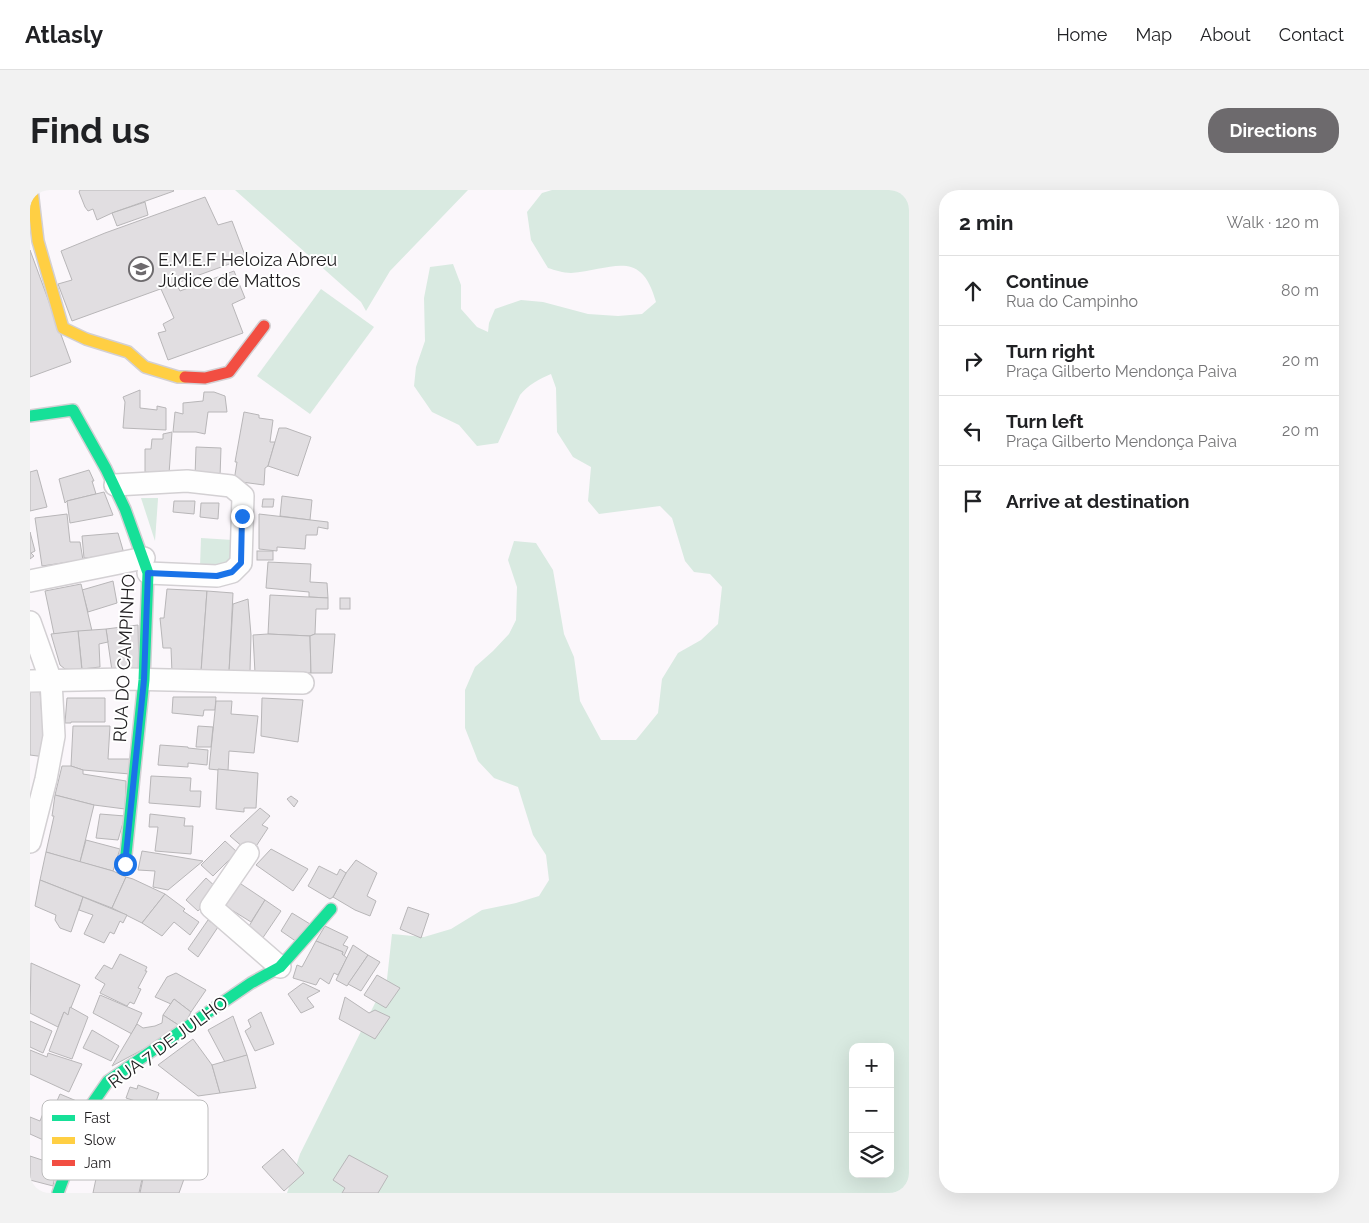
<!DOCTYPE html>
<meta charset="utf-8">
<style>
:root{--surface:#fff;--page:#f2f2f2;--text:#202124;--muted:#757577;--line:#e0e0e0;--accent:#6d6a6d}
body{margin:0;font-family:Raleway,sans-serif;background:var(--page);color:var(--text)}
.controls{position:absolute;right:15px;bottom:15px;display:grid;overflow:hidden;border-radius:10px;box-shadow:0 5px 20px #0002}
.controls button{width:45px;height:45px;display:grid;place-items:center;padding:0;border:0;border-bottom:1px solid var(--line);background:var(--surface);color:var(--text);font:25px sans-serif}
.stop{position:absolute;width:15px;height:15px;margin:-11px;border:4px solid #1a73e8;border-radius:50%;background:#fff}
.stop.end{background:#1a73e8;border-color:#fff;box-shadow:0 1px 5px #0008}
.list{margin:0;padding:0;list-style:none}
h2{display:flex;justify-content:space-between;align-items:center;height:65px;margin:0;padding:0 20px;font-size:21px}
h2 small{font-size:16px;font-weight:400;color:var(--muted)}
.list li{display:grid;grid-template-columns:32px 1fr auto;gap:15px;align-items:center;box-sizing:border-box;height:70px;padding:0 20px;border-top:1px solid var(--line)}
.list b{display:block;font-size:19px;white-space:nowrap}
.list p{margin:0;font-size:16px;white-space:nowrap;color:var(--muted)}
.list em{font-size:16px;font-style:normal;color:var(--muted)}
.icon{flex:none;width:28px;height:28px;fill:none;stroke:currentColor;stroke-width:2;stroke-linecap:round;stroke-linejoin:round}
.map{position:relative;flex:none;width:879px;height:1003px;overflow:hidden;border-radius:20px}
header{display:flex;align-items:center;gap:30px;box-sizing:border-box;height:70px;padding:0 25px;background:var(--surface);border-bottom:1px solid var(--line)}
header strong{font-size:24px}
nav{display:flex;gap:28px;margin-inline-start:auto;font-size:18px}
.intro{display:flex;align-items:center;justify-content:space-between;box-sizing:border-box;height:120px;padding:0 30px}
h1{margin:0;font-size:35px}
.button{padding:12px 22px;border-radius:20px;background:var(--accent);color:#fff;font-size:18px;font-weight:700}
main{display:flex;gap:30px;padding:0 30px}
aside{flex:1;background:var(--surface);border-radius:20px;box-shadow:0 5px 20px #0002}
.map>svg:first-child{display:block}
.green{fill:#d9eae1;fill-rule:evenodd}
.building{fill:#e1dee1;stroke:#b8b6b8}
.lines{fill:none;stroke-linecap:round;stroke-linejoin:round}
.street-casing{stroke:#d3d0d3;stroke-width:24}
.fast-casing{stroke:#d3d0d3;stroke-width:14}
.slow-casing{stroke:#d3d0d3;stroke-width:14}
.jam-casing{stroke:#d3d0d3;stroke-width:14}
.street{stroke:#fefefe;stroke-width:21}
.fast{stroke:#16e098;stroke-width:11}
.slow{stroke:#ffcf43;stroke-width:11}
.jam{stroke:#f24e42;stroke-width:11}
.route{stroke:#1a73e8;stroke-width:6}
.labels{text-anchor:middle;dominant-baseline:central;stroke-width:4;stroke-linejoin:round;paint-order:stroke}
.poi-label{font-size:18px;fill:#201e20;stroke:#fff;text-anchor:start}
.street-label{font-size:18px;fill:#201e20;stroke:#fff}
.key{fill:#fff;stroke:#bcbcbc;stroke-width:1}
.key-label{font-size:14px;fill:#201e20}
</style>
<header>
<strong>Atlasly</strong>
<nav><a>Home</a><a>Map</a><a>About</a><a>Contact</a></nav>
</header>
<div class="intro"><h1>Find us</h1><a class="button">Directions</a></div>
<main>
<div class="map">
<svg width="879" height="1003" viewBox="0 0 879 1003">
<rect width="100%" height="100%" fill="#fbf7fb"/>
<g class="green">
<path d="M205 0H438L360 81 336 121 331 112Z"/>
<path d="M522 0H879V1003H257L270 964 357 789 362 744 394 747 421 739 452 720 486 713 509 706 519 690 516 665 503 645 488 597 464 588 448 571 435 538V500L445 477 463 461 479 444 486 430 487 397 478 370 484 351 506 353 523 380 534 444 544 467 550 511 571 550H606L628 523 632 489 648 463 671 450 688 434 692 397 680 384 664 382 655 371 642 328 630 316 569 324 558 311 561 277 543 267 527 242 526 198 521 184C509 189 498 195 490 205L468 253 447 256 429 235 402 222 384 196 386 177 395 151 394 108 400 77 423 74 431 95V119L447 137 458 142 459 133 465 119 491 110 513 112 558 124 588 126 612 124 626 112C611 57 582 80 541 83 533 83 525 80 518 78L501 50 497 22 512 3ZM823 857H860V984H823Z"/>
<path d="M291 99 344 137 280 224 227 186Z"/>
<path d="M128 308V309L125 351 111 308Z"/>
<path d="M171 348 203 350 199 377H170Z"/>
</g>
<g class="building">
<path d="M50 0H143L144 1 82 23 67 30 63 19 58 21 55 17 49 2Z"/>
<path d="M175 7 188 35 202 31 216 68 42 131 28 94 42 90 31 61 75 43Z"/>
<path d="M115 12 118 25 87 36 82 23Z"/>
<path d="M0 60 41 172 0 187Z"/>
<path d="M204 81 215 108 202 114 213 143 138 170 128 143 136 141 133 134 144 128 131 99 146 93 150 101Z"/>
<path d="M110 200V218L127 220V216L136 218V240L93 238 95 212 93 207Z"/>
<path d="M174 202H184L195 206 197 222H178L175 244 166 242H143L145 222 153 224V213L173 211Z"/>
<path d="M214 222 229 225V228L243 230 240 252H245L238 276 235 278 234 295 204 291 207 272H205Z"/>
<path d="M249 238H256L281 247 268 286 238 276Z"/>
<path d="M142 242 139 284 115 282V259H121L122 249H133V244Z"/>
<path d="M166 257 191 258 190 287H165Z"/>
<path d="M7 280 17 317 0 321V282Z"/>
<path d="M59 280 64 291H62L66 304 37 311 35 313 29 289Z"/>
<path d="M74 302 83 325 40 333 37 311Z"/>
<path d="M252 306 282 310 280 330 250 326Z"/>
<path d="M233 309H244L243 317H232Z"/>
<path d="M144 311H165L164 324 143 322Z"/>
<path d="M171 313H189L188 329 170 327Z"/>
<path d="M37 324 40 352H50L53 370 12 376 5 328Z"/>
<path d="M229 324 298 332V339L288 337 287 345H276L275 359 247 357V361L229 359Z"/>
<path d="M0 342 5 361 1 363 4 366 0 369Z"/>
<path d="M88 343 93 360 87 365 54 368 52 346Z"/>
<rect x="227" y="361" width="16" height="9"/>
<path d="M238 372 281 374 280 392 297 393 298 408 279 407V402L236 398Z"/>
<path d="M83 391 87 413 58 422 52 400Z"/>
<path d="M51 394 62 441 24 444 15 401Z"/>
<path d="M137 399 177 401 171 482 142 483 141 458H133L130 428H134Z"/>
<path d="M177 401 203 403 199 482H171Z"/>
<path d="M240 405 298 408V419H286L285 444 280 446 238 444Z"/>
<rect x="310" y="408" width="10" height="11"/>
<path d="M218 409 221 445 220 482H199L203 414Z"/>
<path d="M108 435 109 481H82L76 439Z"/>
<path d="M76 439 78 452 69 454 70 477 52 479 48 441Z"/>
<path d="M48 441 52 481 35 479 30 475 21 444Z"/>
<path d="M238 444 280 446 281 483H225L223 445Z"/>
<path d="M285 444H305L302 483H281L280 446Z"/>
<path d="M10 500 15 567 0 565V501Z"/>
<path d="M143 507H186L185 520H174L173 526 142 523Z"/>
<path d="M37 508H75V532H41V533H35Z"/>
<path d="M232 508 273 510 268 552 231 546Z"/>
<path d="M186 511H202L201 524 228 526 224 563 199 561 198 581 179 579Z"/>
<path d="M43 536H80L78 569H100V584L53 580 41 576Z"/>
<path d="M168 536 183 537 181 557H166Z"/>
<path d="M130 555 158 557V558L178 560 177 575 158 573V577L128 575Z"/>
<path d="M32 576H41L53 580V584L96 591 95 619 64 615 25 605Z"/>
<path d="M188 579 228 583 226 618H214V622L186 619Z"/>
<path d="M121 586 161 588 160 601H171L170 617 119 613Z"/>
<path d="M25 605 64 615 50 672 16 662 24 626H22Z"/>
<path d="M261 606 268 611 264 617 257 609Z"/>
<path d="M230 618 240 626 232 635 238 638 221 664 200 646Z"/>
<path d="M70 624 95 626 88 650 66 648Z"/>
<path d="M120 624 155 628 154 636H163L161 664 125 661 128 637H119Z"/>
<path d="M56 650 90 659 83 681 50 672Z"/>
<path d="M195 651 207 662 183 686 171 675Z"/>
<path d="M241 659 278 679 263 701 226 675Z"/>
<path d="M112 661 131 664 173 671 138 700 123 697 125 681 108 680Z"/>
<path d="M16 662 83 681 96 687 82 718 10 690Z"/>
<path d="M326 670 347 683 337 706 346 711 340 726 325 720 303 707 316 683Z"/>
<path d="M289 676 307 685 310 679 316 683 303 707 300 709 278 696Z"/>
<path d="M96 687 103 689 135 704 112 733 82 718Z"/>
<path d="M176 688 188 699 168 721 156 710Z"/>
<path d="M10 690 53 707 41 742 30 738 25 730 26 725 5 716Z"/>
<path d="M208 692 235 710 221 732 192 714Z"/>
<path d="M135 704 155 719 153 721 169 732 160 745 144 732 132 746 112 733Z"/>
<path d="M53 707 97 725 93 733 90 731 84 744 80 742 74 753 54 744 63 725 49 720Z"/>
<path d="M235 710 251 721 232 749 216 741Z"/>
<path d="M378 717 399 724 391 748 370 739Z"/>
<path d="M262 723 280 734 267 752 251 741Z"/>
<path d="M178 730 188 737 168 767 158 759Z"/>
<path d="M295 736 318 747 313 755 318 757 314 766 312 764 313 762 286 751Z"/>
<path d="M286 751 313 762 312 764 317 768 308 785 304 783 299 794 290 788 286 795 263 788 267 775 272 777Z"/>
<path d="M323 755 338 765 317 796 306 790Z"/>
<path d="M90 764 117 777 115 781H117L108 798 111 799 104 814 100 812 97 816 70 803 75 794 65 788 74 775 82 779Z"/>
<path d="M338 765 350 772 331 801 318 794Z"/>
<path d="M1 773 50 795 38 825 34 822 28 837 0 823Z"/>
<path d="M146 783 176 800 161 822 144 809 141 814 125 807 137 787Z"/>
<path d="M347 785 370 798 356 818 334 805Z"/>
<path d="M273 793 290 801 277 808 284 817 271 823 258 804Z"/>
<path d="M70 805 112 823 102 844 63 823Z"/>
<path d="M315 807 339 823 345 820 360 827 345 849 309 829Z"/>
<path d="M144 809 161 822 153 838 133 825Z"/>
<path d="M40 817 58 827 42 869 19 861 34 822 38 825Z"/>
<path d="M231 822 244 854 225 861 215 841 221 837 218 830Z"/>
<path d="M133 825 153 838 82 876 107 834 113 838 125 836 132 833Z"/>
<path d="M203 826 217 865 195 872 178 840Z"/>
<path d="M0 831 22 841 13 863 0 857Z"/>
<path d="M62 840 89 856 81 871 53 858Z"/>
<path d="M163 849 182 875 190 903 168 906 128 875Z"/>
<path d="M0 860 17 867 18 863 52 874 39 902 0 884Z"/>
<path d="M217 865 226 898 190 903 182 875Z"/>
<path d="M108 895 129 903 124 917 96 908 100 897 107 899Z"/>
<path d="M30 904 56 915 49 931 23 920Z"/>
<path d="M16 916 29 922 27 926 49 935 33 964 18 959 20 953 0 944V927L10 931Z"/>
<path d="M253 959 274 983 254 1001 232 977Z"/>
<path d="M319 965 358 986 348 1003H312L315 998 303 990Z"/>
<path d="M0 966 27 975 23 996 0 990Z"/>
<path d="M116 974 131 978 130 983 154 989 149 1003H110Z"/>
<path d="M68 979 112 989 109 1003H63Z"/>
</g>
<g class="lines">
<defs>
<g id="street">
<path d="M85 295 157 291 201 296 213 306 211 373 202 382 187 386 118 383"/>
<path d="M0 391 114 368"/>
<path d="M0 432 21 491 24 546 16 589 0 652"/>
<path d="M0 491 96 489 273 493"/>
<path d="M218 663 181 717 250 777"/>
</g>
<g id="fast">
<path d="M0 226 43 220 76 279 95 319 118 383 114 490 95 674"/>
<path d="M28 1003 60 917 78 891 221 793 250 777 301 719"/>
</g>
<path id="slow" d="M2 0 8 51 33 138 56 149 98 162 115 177 148 187H155"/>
<path id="jam" d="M155 187 175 188 199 182 234 136"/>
</defs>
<use href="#street" class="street-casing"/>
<use href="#fast" class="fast-casing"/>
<use href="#slow" class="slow-casing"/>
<use href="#jam" class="jam-casing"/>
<use href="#street" class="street"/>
<use href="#fast" class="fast"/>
<use href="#slow" class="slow"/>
<use href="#jam" class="jam"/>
</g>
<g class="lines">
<path class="route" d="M95 674 114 490 118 383 187 386 202 382 211 373 212 326"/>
</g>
<defs>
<symbol id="school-ring" viewBox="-11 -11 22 22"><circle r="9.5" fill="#fff" stroke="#6d6a6d" stroke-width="1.5"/><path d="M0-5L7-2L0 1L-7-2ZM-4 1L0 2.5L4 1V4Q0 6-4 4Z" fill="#6d6a6d"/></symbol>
</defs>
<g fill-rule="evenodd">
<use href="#school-ring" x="97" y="65" width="28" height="28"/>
</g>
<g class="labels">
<g class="poi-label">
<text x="128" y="69">E.M.E.F Heloiza Abreu<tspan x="128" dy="21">Júdice de Mattos</tspan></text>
</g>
<g class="street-label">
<text transform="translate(94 468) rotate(-87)">RUA DO CAMPINHO</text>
<text transform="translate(138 852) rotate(-36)">RUA 7 DE JULHO</text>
</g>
</g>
<rect x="12" y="910" width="166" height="80" rx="8" class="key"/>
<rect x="22" y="925" width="23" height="6" fill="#16e098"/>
<rect x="22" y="947" width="23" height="7" fill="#ffcf43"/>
<rect x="22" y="970" width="23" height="6" fill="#f24e42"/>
<g class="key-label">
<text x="54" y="933">Fast</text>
<text x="54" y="955">Slow</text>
<text x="54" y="978">Jam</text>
</g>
</svg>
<div class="controls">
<button>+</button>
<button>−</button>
<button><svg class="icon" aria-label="layers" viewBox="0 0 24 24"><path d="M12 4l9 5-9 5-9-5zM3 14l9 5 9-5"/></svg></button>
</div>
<div class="stop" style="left:95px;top:674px"></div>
<div class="stop end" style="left:212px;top:326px"></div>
</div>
<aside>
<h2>2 min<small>Walk · 120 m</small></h2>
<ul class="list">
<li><svg class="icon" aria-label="ahead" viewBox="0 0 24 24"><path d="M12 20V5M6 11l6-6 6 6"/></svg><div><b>Continue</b><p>Rua do Campinho</p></div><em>80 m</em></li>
<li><svg class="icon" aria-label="right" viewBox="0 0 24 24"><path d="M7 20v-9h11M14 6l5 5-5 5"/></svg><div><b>Turn right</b><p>Praça Gilberto Mendonça Paiva</p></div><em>20 m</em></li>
<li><svg class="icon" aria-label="left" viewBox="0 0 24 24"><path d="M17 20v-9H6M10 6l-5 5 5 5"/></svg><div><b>Turn left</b><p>Praça Gilberto Mendonça Paiva</p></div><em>20 m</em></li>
<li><svg class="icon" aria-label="arrive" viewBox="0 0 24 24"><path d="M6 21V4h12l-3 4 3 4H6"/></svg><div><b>Arrive at destination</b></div></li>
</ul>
</aside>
</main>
